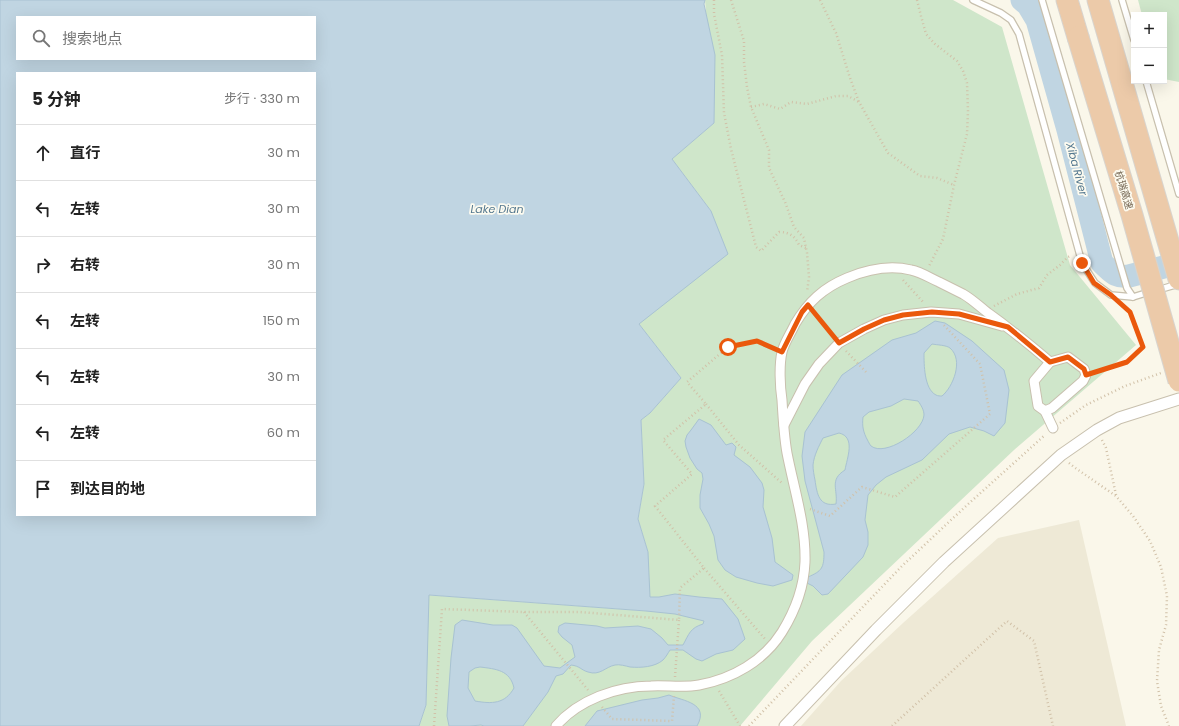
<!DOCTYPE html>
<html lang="zh">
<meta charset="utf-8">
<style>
:root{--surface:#fff;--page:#f2f2f2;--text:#222;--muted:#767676;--line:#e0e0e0}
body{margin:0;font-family:Poppins,"Noto Sans SC",sans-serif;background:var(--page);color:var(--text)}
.controls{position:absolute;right:12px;top:12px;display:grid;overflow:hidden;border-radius:0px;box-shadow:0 4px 16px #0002}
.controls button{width:36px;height:36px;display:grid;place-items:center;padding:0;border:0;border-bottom:1px solid var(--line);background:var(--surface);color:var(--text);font:20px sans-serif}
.stop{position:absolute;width:12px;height:12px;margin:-9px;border:3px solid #ea580c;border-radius:50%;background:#fff}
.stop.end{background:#ea580c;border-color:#fff;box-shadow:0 1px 4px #0008}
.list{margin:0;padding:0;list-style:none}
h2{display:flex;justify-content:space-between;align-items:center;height:52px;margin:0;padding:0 16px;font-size:17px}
h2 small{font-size:13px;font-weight:400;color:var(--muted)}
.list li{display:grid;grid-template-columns:26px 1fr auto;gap:12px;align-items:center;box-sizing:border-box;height:56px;padding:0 16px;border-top:1px solid var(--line)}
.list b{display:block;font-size:15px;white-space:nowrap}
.list em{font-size:13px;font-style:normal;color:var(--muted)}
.icon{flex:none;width:22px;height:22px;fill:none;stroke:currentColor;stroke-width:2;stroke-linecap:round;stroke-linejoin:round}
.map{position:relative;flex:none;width:1179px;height:726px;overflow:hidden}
.search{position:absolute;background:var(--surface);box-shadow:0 4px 16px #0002;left:16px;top:16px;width:300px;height:44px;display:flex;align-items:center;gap:10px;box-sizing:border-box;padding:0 14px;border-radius:0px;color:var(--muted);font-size:15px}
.panel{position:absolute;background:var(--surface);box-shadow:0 4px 16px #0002;left:16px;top:72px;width:300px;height:444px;border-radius:0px}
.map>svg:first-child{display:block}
.residential{fill:#eee9d6}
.green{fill:#cfe6ca}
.water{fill:#c0d5e2;stroke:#a8c2d2;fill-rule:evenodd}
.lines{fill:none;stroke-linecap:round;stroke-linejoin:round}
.river{stroke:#c0d5e2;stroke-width:23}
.service-casing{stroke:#c8c0ae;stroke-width:8}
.pedestrian-casing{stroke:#c8c0ae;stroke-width:11}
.minor-casing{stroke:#c8c0ae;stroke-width:13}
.motorway-casing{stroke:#d8d4ce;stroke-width:23}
.path{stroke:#d1c1a8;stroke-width:2.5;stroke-dasharray:1 3;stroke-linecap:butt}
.service{stroke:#fff;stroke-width:5.5}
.pedestrian{stroke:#fff;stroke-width:9}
.minor{stroke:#fff;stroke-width:11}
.motorway{stroke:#eccaa9;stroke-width:21}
.motorway-bridge-casing{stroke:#d8d4ce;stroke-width:23;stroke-linecap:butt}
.path-bridge{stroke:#d1c1a8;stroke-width:2.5;stroke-dasharray:1 3;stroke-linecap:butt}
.motorway-bridge{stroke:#eccaa9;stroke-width:21}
.route{stroke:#ea580c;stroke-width:5}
.labels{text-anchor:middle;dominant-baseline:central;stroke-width:3.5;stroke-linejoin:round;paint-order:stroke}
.street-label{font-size:10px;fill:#726450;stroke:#fdfbf0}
.water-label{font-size:11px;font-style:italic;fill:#54788f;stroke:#fdfbf0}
</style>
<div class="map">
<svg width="1179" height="726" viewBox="0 0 1179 726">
<rect width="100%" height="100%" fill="#faf7ea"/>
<path class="residential" d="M1079 520 1126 726H801L841 681 903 623 998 538Z"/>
<g class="green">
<path d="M705 0H953L1002 27 1070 265 1136 345 1014 450 812 641 740 726H419L426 705 428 595 646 611 648 552 638 519 644 484 641 420 650 413 681 378 639 324 711 211 672 159 714 123Z"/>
<path d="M1138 0H1179V82L1164 79V15H1142Z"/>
</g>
<g class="water">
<path d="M0 0H705L704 4 715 55 714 123 672 159 711 211 728 254 639 324 681 378 650 413 641 420 644 484 638 519 648 552 650 597H659L675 594 699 597 722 599 738 619 745 639 733 650 716 654 702 661 696 659 683 650H670C668 653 666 657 663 660 655 667 641 668 630 667 626 666 619 664 615 665 605 667 600 676 588 672 581 670 580 666 571 665L563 674 556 676 548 692 523 726H484L481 725 470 726H449L447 716 451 658 455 625 462 620 493 625H512L517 628 544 666 560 668 575 657 572 645 562 637 558 632 559 626 565 623 597 626 605 628 638 626 651 629 662 638 668 645H683C689 634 690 628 703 624L704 621 675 614 646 611 429 595 426 705 419 726H0ZM17 17H315V59H17ZM17 73H315V515H17ZM480 667C496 669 510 670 514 688 505 704 492 704 475 701L468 688 469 672 475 668Z"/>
<path d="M935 321 945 323 972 341 1004 370 1009 390 1005 423 994 436 984 431 970 427 949 434 922 460 886 477 876 485 868 495 865 520 868 532V545L863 557 828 594 822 595 813 586 807 583 808 577C822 571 824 568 824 552L805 481 802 456 805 432 842 375 892 340 916 333ZM932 344C937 345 946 345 950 348 964 360 953 387 942 396 940 396 938 396 936 395 924 389 924 364 924 353ZM904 399 918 401C921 405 924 410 924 415 923 432 885 457 871 446 870 445 868 441 868 441 863 432 862 426 863 417L869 412 891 406ZM839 433C856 437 847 458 845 470 829 480 838 489 836 504 819 507 817 494 815 480 814 475 813 470 813 465 814 455 819 446 823 438Z"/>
<path d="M699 419 711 425 726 445 732 443 736 447 734 455 750 467 762 483 764 490 763 507 772 538 775 562 793 575 792 580 773 586 757 583 736 577 725 570 718 560 714 536 709 524 700 508V495L703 479 702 473 697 469 690 458 686 447 685 441 687 435 691 430Z"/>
<path d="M669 695C683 701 710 703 697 726H585L597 711 642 700 658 698Z"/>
</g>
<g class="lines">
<path class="river" d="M1022 0 1028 5 1037 20 1068 130 1102 263C1112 272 1115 278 1129 276L1179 263"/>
<defs>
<g id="service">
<path d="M973 0 1001 13 1011 20 1019 34 1082 263 1095 283 1111 295 1133 297 1149 292"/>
<path d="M1042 0 1127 288 1133 297"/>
<path d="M1122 0 1134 40"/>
<path d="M1146 81 1179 194"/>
<path d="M1158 290 1178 284"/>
</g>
<g id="pedestrian">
<path d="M1068 357 1084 369 1086 375 1083 381 1052 408 1045 411 1038 406 1034 381 1050 362Z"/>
<path d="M1045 411 1053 428"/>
<path d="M784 425 805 384 819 364 839 343 864 329 884 320 903 315 931 312 959 314 1002 326"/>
<path d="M556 726C578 700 617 686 651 686 666 685 684 688 699 685 732 679 764 661 782 632 795 611 804 587 805 562 806 525 794 489 787 453 784 436 783 418 782 400 780 387 779 365 782 352 784 343 791 333 795 324 808 302 823 288 847 278 866 270 890 265 911 270 921 272 930 278 939 282 947 286 955 290 963 294 972 299 980 307 988 313 1009 328 1030 345 1050 362"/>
</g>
<path id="minor" d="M785 726 876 630 944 562 1061 455 1097 430 1119 418 1179 399"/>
<g id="motorway">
<path d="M1067 0 1078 37"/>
<path d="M1098 0 1179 279"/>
</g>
</defs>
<use href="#service" class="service-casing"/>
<use href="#pedestrian" class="pedestrian-casing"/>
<use href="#minor" class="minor-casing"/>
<use href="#motorway" class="motorway-casing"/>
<g class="path">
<path d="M714 0V14L722 55 724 113 731 149 756 247 761 251 779 232C789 232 795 236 799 245L806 248"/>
<path d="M731 0 744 41V62L747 87 751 107 769 150V168L785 202 794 227 804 238 807 253 809 277 807 292"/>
<path d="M820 0 836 33 850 78 859 102 888 153 920 176 937 178 954 185"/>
<path d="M917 0 921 16 926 34 935 44 957 61 963 71 967 83 968 111 967 134 954 185 943 239 929 266"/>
<path d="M751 107 764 104 780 109 791 102 807 104 836 96H848L859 102"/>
<path d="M903 280 924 303"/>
<path d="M994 306 1017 294 1039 288 1047 275 1060 265 1068 257 1071 256"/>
<path d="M814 313 832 335"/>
<path d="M846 351 866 372"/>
<path d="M1094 372 1127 362 1143 347 1130 312 1123 306"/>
<path d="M706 404 739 445 783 484"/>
<path d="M1060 423 1086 405 1125 386 1161 373"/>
<path d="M1102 440 1106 448 1116 495"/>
<path d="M1069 463 1074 467 1116 496 1133 516 1150 541 1161 567 1167 596 1166 625 1159 650 1157 681 1161 706 1169 726"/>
<path d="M810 509 830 516 862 487 895 497 990 414 980 364 942 323"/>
<path d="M704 568 765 639"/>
<path d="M524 612 588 690"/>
<path d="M675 677 679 620"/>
<path d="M719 691 740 726"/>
<path d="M602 707 612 719 672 721 674 696"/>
<path d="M749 726 902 566 966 506 1045 435"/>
<path d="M892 726 1007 621 1034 641 1053 726"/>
</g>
<use href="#service" class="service"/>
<use href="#pedestrian" class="pedestrian"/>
<use href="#minor" class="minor"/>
<use href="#motorway" class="motorway"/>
<defs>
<path id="motorway-bridge" d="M1078 37 1132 215 1179 381"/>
</defs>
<use href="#motorway-bridge" class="motorway-bridge-casing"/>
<path class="path-bridge" d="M434 726 442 609 524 612H580L679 620 680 588 704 568 655 506 692 474 663 440 706 404 687 382 728 347 757 341 782 352"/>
<use href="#motorway-bridge" class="motorway-bridge"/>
</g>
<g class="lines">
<path class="route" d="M728 347 757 341 782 352 802 312 808 305 839 343 864 329 884 320 903 315 932 312 959 314 1008 327 1050 362 1068 357 1084 369 1086 375 1127 362 1143 347 1130 312 1111 295 1094 283 1082 263"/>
</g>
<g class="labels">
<g class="street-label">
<text transform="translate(1124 190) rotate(73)">杭瑞高速</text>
</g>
<g class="water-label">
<text transform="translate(1077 169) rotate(75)">Xiba River</text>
<text x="497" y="209">Lake Dian</text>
</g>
</g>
</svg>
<div class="controls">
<button>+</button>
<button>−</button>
</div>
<div class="stop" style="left:728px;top:347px"></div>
<div class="stop end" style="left:1082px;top:263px"></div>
<div class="search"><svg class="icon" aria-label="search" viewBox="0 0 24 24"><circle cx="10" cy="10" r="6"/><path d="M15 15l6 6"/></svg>搜索地点</div>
<section class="panel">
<h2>5 分钟<small>步行 · 330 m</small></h2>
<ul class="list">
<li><svg class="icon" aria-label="ahead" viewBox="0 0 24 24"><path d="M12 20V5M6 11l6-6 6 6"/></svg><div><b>直行</b></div><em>30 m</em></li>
<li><svg class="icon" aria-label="left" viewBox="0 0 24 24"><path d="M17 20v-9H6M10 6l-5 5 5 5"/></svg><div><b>左转</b></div><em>30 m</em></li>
<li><svg class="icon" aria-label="right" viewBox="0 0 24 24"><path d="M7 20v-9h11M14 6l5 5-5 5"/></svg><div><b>右转</b></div><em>30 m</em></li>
<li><svg class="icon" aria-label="left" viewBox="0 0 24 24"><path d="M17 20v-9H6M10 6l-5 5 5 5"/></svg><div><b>左转</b></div><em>150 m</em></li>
<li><svg class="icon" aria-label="left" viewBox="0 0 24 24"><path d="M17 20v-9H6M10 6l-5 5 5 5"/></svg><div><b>左转</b></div><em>30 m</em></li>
<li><svg class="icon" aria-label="left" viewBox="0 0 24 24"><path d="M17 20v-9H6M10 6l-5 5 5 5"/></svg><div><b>左转</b></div><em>60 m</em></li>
<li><svg class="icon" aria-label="arrive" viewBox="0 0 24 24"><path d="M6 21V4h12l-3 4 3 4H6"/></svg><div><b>到达目的地</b></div></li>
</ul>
</section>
</div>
